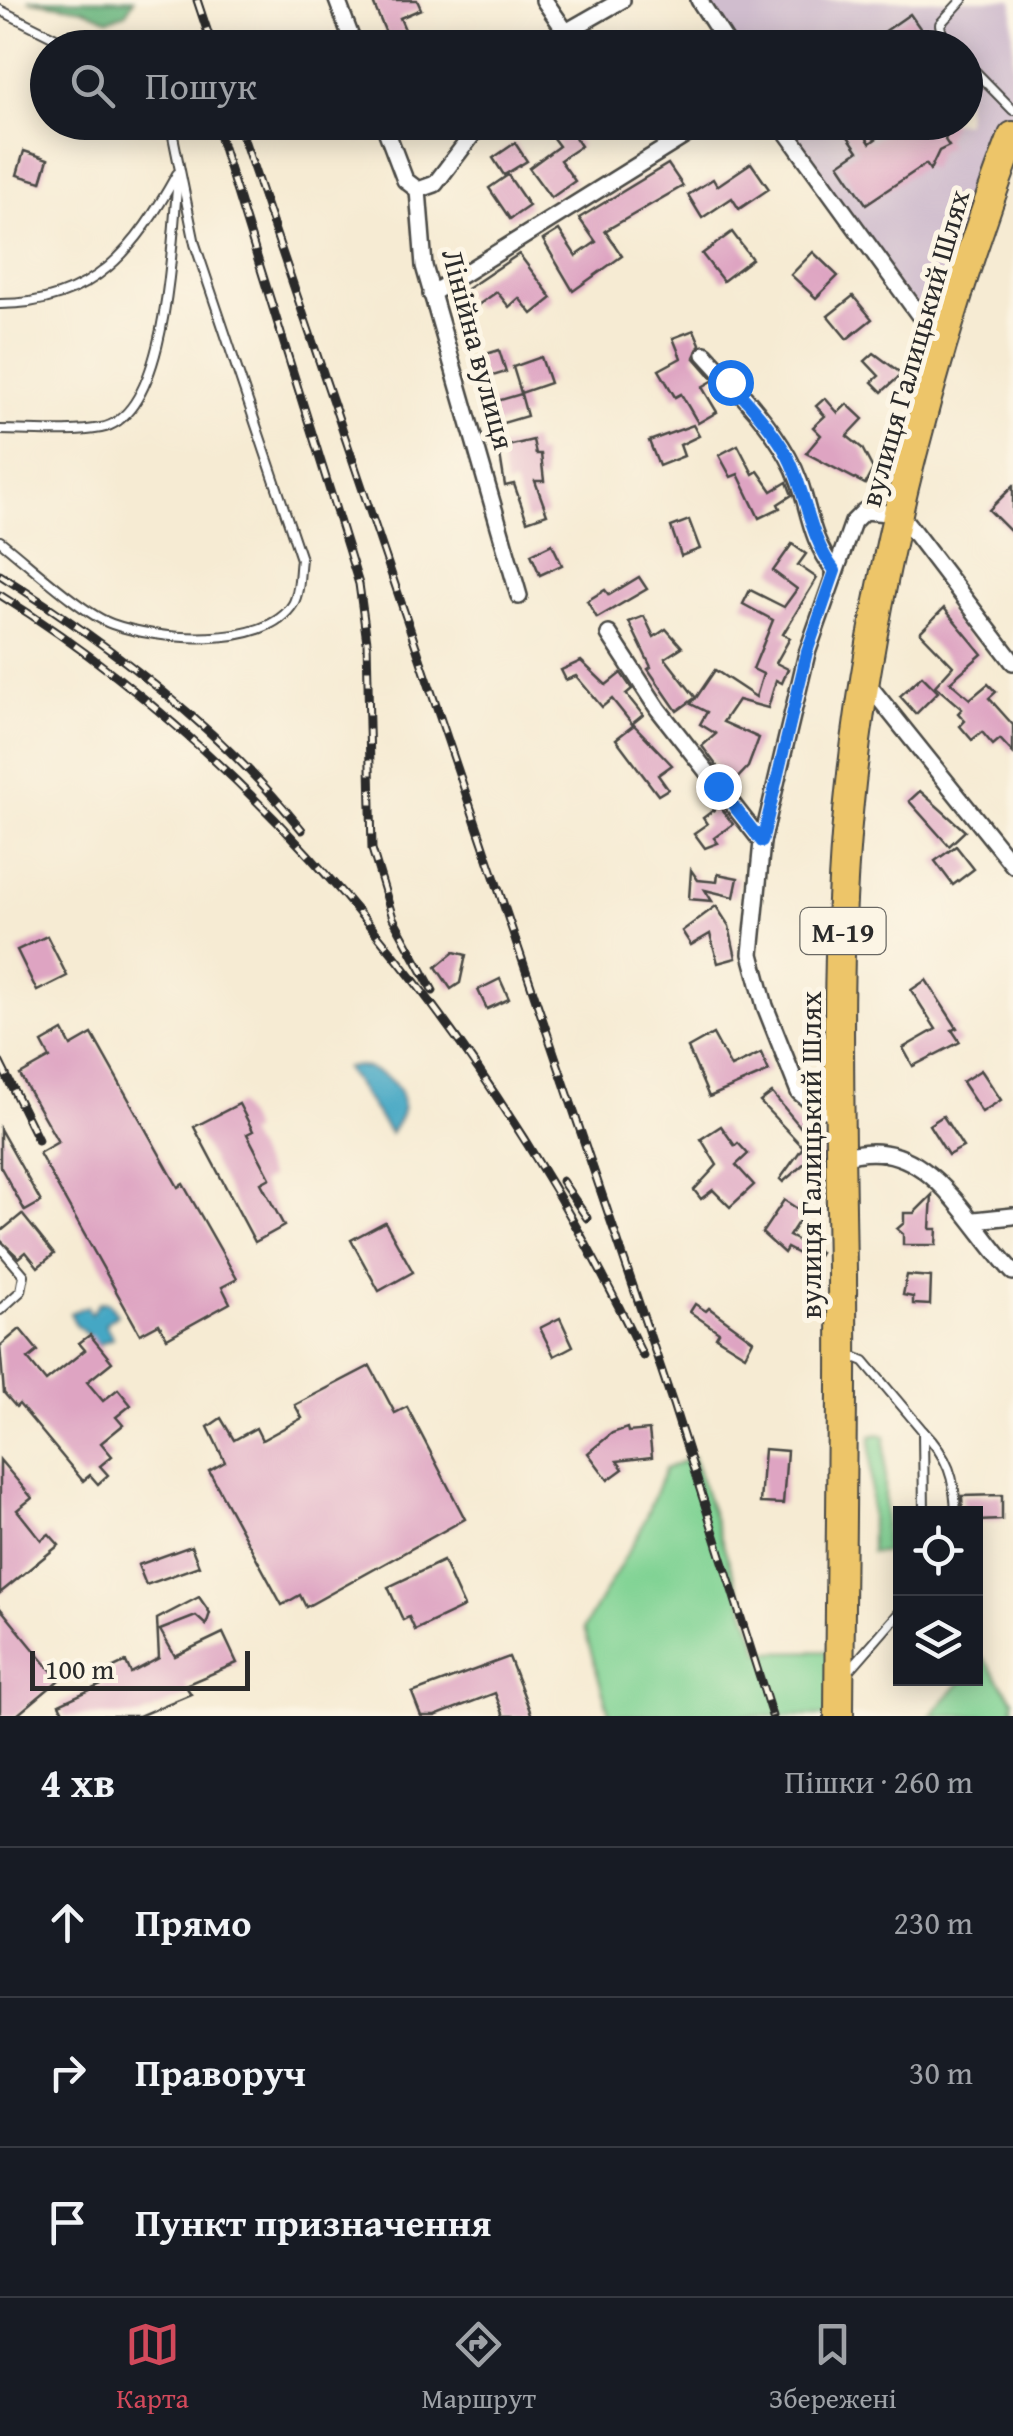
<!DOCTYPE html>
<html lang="uk">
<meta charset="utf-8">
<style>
:root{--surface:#171b24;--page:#242831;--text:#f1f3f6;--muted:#9ea1a6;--line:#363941;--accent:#d1495b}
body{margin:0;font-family:"Gentium Book Plus",serif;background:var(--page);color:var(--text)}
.controls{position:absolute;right:30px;bottom:30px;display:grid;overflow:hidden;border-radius:0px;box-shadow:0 5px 25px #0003}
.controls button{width:90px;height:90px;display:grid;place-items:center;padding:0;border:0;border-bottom:2px solid var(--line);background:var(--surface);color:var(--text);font:50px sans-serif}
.scale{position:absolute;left:30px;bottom:25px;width:220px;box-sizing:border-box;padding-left:10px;border:5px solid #2b2b2b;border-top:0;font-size:28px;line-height:35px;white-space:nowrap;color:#2b2b2b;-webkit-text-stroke:8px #fcf5e5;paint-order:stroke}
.stop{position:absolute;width:30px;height:30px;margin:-22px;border:8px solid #1a73e8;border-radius:50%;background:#fff}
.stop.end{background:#1a73e8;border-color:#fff;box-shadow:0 2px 10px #0008}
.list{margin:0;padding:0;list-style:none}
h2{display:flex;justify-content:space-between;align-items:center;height:130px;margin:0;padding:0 40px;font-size:42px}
h2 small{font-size:32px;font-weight:400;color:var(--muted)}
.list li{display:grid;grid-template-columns:65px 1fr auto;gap:30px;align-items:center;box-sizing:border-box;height:150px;padding:0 40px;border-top:2px solid var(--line)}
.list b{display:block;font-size:38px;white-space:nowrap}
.list em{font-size:32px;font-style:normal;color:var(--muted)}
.icon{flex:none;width:55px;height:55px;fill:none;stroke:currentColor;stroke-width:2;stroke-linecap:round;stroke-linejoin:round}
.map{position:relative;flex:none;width:1013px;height:1716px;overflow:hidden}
.search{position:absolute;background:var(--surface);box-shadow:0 5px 25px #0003;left:30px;right:30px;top:30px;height:110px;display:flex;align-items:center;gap:25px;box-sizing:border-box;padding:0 35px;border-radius:55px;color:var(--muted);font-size:38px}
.sheet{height:580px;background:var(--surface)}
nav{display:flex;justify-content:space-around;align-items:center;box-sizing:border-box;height:140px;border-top:2px solid var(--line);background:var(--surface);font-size:28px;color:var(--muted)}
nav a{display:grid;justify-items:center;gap:5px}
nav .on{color:var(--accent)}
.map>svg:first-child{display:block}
.industrial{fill:#d0bdce}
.green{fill:#81d394;stroke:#567f60;stroke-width:2.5}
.forest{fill:#68b57e;stroke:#4a7054;stroke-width:2.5}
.water{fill:#44a7c4;stroke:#386978;stroke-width:2.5}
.building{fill:#dea4c2}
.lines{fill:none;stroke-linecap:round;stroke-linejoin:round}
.service-casing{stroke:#494844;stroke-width:12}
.minor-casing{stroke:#494844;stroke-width:20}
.trunk-casing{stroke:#494844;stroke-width:32}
.service{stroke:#fff;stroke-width:8}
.minor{stroke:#fff;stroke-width:15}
.trunk{stroke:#edc569;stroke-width:28}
.rail-casing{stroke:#2b2b2b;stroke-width:9}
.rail{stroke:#fcf5e5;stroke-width:5;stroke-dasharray:15;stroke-linecap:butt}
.route{stroke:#1a73e8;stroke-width:12}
.labels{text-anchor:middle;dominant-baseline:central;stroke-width:10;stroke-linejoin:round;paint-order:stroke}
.shield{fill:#fcf5e5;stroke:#6a6863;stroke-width:2.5}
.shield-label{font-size:28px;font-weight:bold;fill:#2b2b2b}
.street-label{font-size:30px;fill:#2b2b2b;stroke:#fcf5e5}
</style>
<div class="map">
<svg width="1013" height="1716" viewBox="0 0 1013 1716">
<rect width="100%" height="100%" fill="#fcf5e5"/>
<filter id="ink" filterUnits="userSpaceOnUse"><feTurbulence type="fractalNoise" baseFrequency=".01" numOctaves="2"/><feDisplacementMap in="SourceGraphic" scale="20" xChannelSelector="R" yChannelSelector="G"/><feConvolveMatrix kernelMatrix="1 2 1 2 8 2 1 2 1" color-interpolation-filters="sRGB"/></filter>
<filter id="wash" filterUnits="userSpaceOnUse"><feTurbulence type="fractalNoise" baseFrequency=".0048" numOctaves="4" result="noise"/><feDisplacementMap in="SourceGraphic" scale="40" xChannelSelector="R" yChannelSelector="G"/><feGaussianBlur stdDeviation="2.25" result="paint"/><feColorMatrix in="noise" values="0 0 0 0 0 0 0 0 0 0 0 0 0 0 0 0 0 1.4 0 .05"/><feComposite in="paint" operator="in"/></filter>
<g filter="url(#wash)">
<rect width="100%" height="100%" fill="#f6ebd3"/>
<path class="industrial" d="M696 0H1013V144L946 356 777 123 966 122V48L726 47Z"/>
<g class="green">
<path d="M878 1434 885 1436V1552H871V1436Z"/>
<path d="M693 1457 760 1652 841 1651 842 1716H610L584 1628 640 1531 665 1469Z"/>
<path d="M983 1658 1013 1700V1716H930L964 1679 976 1678V1666Z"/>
</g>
<path class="forest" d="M28 0H134L126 13 109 20 83 9Z"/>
<g class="water">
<path d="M359 1066C396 1075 418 1099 390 1133L345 1068Z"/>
<path d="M100 1302 109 1303 117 1314 105 1324 113 1338 98 1345 76 1325 70 1313 87 1306 91 1314Z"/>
</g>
<g id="blocks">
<g class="building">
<path d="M376 0H417L421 9 400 18 406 32 389 40 374 5Z"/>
<path d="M910 14 934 48H861Z"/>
<path d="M838 122H856L870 143 900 122H953L945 140 949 146 939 151 930 170 926 164 866 204 839 164 858 151Z"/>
<path d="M568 127 581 146 560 160 575 181 551 198 529 168 559 146 553 138Z"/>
<path d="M515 143 527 161 504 175 493 158Z"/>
<path d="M24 151 48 159 41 182 17 175Z"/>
<path d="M751 163 769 189 739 209 732 198 702 218 688 195 713 179 717 186Z"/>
<path d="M668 164 683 186 605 231 622 256 573 291 543 240 559 230 576 256 596 242 579 218Z"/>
<path d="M508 175 529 206 510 219 489 188Z"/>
<path d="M732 232 752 259 723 281 702 254Z"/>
<path d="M813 252 838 276 816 298 791 275Z"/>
<path d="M519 254 552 298 532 314 519 298 509 307 497 292 475 307 464 291Z"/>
<path d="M853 296 872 319 847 339 828 316Z"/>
<path d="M694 330 700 344 694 357 714 380 702 387 717 412 698 423 681 394 675 397 659 370 681 358 673 338Z"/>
<path d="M499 350 506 372 483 379 476 357Z"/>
<path d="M874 353 902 374 882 392 872 382 879 376 865 361Z"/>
<path d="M541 357 550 383 521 393 513 367Z"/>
<path d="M521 394 527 416 496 425 490 403Z"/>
<path d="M825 398 838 413 847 404 863 419 847 436 862 448 873 469 865 484 806 453 821 435 813 427 825 416 816 406Z"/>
<path d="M693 425 699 436 680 445 684 456 659 466 649 441Z"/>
<path d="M533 440 536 454H541L544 481H535L547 514 527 521 514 484 505 486 499 448Z"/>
<path d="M738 445 753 474 758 471 772 491 787 482 790 490 792 495 778 504 780 508 759 518 738 474 731 477 719 455Z"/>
<path d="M1013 486V534L989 510Z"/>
<path d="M689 520 700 549 681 556 671 527Z"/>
<path d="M552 544 562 565 540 575 531 554Z"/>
<path d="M792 544 806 554 798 565 817 578 783 634 790 638 776 663 788 669 782 683 776 680 768 708 738 700 723 722 759 738 748 767 731 785 702 746 716 734 700 724 707 712 691 704 695 698 677 711 648 669 651 667 629 622 644 616 654 637 666 629 682 647 665 658 696 698 715 670 756 697 763 674 753 669 773 620 743 604 750 590 784 607 797 589 773 571Z"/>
<path d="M639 577 647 589 597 618 587 601 605 590 609 595Z"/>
<path d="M944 608 982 654 950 682 970 699 988 684 996 692 989 698 1013 725V753L1000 739 993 745 982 732 972 740 960 726 965 721 958 713 962 709 935 686 953 666 920 632Z"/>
<path d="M581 661 606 685 621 673 632 689 626 694 643 715 632 724 612 699 602 707 576 676 566 680 561 670Z"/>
<path d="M922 676 938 692 916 714 900 696Z"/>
<path d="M634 725 672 765 658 775 668 789 658 795 616 739Z"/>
<path d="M920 791 965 831 949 846 909 801Z"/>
<path d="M719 806 733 824 714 838 718 843 705 848 694 833 707 824 703 818Z"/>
<path d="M956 846 974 869 953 885 935 861Z"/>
<path d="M691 870 698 880 717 882 718 874 738 878 734 897 705 890 712 901 689 899Z"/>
<path d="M716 906 729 926 736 958 718 963 710 934 691 945 682 931Z"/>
<path d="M47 936 67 976 37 991 17 950Z"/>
<path d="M454 952 466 955 460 983 451 989 436 967Z"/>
<path d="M500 979 509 999 487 1009 478 990Z"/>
<path d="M926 980 957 1028 952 1030 960 1042 913 1066 903 1048 936 1029 911 990Z"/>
<path d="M63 1031 71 1046 92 1034 178 1187 183 1184 237 1279 222 1287 230 1303 167 1338 159 1324 140 1334 39 1153 58 1142 20 1075 50 1058 42 1043Z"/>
<path d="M713 1034 731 1067 761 1053 769 1071 709 1097 688 1048Z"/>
<path d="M981 1070 1001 1100 982 1112 962 1082Z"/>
<path d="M772 1093 823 1154V1164L813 1156 783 1182 780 1179 803 1147 760 1102Z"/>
<path d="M239 1104 253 1131 247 1134 270 1178 261 1183 284 1226 255 1242 194 1127Z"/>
<path d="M943 1116 963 1147 948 1155 929 1125Z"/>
<path d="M721 1126 735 1146 738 1143 748 1154 736 1165 754 1185 730 1207 713 1190 701 1199 694 1190 717 1165 701 1139Z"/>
<path d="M0 1129 41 1202 25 1211 0 1166Z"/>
<path d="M932 1195 930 1229H937L936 1245H903V1234L897 1229 904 1223V1213H914Z"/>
<path d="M784 1200 804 1213 789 1236 820 1252 814 1262 787 1248 784 1253 762 1233Z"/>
<path d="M22 1214 54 1254 38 1267 26 1252 19 1258 0 1240V1232Z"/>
<path d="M385 1222 413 1272 379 1291 351 1240Z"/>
<path d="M907 1275 931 1277 930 1305 913 1304V1297L903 1295Z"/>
<path d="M695 1304 706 1311 709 1308 753 1340 745 1355 716 1337 719 1332 690 1312Z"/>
<path d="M560 1318 573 1346 554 1356 540 1328Z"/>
<path d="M20 1329 38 1351 28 1359 46 1381 85 1350 79 1343 90 1335 112 1362 87 1382 103 1401 118 1389 131 1405 116 1417 123 1425 101 1443 112 1456 100 1466 108 1475 98 1484 90 1475 83 1481 19 1404 16 1407 4 1393 0 1346Z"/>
<path d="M370 1366 395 1413 407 1407 465 1519 306 1607 300 1595 282 1605 209 1471 225 1462 208 1427 221 1418 234 1440 256 1428 262 1440 302 1418 295 1405Z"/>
<path d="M627 1428 628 1432 649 1430 652 1457 617 1461 623 1469 608 1480 588 1453 612 1433Z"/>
<path d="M764 1449 787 1451 783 1504 760 1503Z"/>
<path d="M0 1460 32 1498 17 1510 41 1540 49 1534 59 1545 0 1593Z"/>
<path d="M1002 1495V1520L976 1521V1514H963L962 1496Z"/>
<path d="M191 1546 199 1566 146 1585 138 1565Z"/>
<path d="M443 1561 464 1607 415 1630 409 1617 403 1620 388 1587Z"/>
<path d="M199 1597 210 1613 206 1625 196 1616 160 1630 175 1656 223 1633 237 1663 185 1685 191 1694 139 1716H65L59 1704 103 1684 99 1675 126 1662 131 1673 159 1658 157 1619Z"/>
<path d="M0 1608 59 1680 16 1716H0Z"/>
<path d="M509 1657 532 1716H504L495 1693 435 1716H421L412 1693Z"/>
</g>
</g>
</g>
<g filter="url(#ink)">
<use href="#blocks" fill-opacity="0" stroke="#494844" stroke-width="2.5"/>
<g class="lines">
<defs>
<g id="service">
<path d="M0 10 76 48"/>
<path d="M952 48 942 37 940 24 962 0"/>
<path d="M966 62 1013 110"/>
<path d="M0 304C94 304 136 248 177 174"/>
<path d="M0 430C32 430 70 434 101 428 170 415 171 236 178 180"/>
<path d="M0 541C27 562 83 614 112 624 156 640 265 650 293 604 300 592 299 573 301 559L195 244 173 136 165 122"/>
<path d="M0 1247 24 1275 21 1291 0 1310"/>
<path d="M849 1355 864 1361 923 1431 924 1514"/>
<path d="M923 1431C948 1457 955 1478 956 1514"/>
<path d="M846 1674 900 1612"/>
</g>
<g id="minor">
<path d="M337 0 355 48"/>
<path d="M544 0 566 32"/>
<path d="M699 0 730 48"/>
<path d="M549 48 566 32 622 0"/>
<path d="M383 122 405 180 418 190 424 266 519 596"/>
<path d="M779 122 943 348"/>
<path d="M418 190 435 184 482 122"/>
<path d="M431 294 707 122"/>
<path d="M705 354C734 386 767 419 788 457 811 497 804 531 835 571"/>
<path d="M609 634 658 709 762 842"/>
<path d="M866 682 1013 865"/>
<path d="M841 1114 818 1108 799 1092 765 1006 751 954 762 842 807 653 853 522 864 511 900 514 1013 662"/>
<path d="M841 1158C925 1127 967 1224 1013 1272"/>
<path d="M975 1220 1013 1216"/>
</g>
<path id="trunk" d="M839 1716C840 1568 843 1421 842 1273 840 1111 833 945 851 783 874 571 937 335 1013 136"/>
</defs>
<use href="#service" class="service-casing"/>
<use href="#minor" class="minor-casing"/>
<use href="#trunk" class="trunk-casing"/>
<use href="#service" class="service"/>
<use href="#minor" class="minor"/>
<use href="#trunk" class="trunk"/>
<defs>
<g id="rail">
<path d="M197 0 213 48"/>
<path d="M215 122 359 584 367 642 372 849 393 918 433 991"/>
<path d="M238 122 673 1404 772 1716"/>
<path d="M0 575C110 645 220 728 302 830"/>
<path d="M0 595C279 769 503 1061 643 1356"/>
<path d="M0 1063 38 1140"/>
<path d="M562 1181 587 1218"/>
</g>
</defs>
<use href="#rail" class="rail-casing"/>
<use href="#rail" class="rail"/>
</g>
</g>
<g class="lines" filter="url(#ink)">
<path class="route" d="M718 786 762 842 807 652 835 571C809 537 808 501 791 463 778 434 751 406 730 382"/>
</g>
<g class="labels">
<rect class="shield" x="800.5" y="908" width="85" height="46" rx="8"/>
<g class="shield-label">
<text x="843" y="931">М-19</text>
</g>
<g class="street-label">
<text transform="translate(914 348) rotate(-74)">вулиця Галицький Шлях</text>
<text transform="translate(479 349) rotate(75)">Лінійна вулиця</text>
<text transform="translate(810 1155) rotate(-90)">вулиця Галицький Шлях</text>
</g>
</g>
</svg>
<div class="controls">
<button><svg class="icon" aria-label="locate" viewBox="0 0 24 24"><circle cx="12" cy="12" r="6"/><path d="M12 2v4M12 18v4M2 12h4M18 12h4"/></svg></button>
<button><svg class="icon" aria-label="layers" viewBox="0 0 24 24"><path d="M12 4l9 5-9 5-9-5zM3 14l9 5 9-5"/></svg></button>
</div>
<div class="scale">100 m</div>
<div class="stop" style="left:730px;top:382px"></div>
<div class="stop end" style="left:718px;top:786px"></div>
<div class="search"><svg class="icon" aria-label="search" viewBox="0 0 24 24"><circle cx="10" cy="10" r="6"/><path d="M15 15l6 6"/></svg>Пошук</div>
</div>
<section class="sheet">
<h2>4 хв<small>Пішки · 260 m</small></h2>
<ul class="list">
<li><svg class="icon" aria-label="ahead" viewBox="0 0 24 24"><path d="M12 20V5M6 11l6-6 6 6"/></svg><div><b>Прямо</b></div><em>230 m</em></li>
<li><svg class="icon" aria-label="right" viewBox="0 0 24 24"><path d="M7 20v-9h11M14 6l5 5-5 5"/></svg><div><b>Праворуч</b></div><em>30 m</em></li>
<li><svg class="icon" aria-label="arrive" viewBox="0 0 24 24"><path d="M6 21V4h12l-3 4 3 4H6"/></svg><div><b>Пункт призначення</b></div></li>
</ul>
</section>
<nav>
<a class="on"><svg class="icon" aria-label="map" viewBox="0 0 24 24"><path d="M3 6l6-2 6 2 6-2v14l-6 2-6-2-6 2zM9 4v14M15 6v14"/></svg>Карта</a>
<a><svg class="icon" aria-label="directions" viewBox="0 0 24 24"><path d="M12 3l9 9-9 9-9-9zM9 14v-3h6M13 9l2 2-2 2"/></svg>Маршрут</a>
<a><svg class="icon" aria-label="saved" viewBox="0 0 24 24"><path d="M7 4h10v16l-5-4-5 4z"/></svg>Збережені</a>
</nav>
